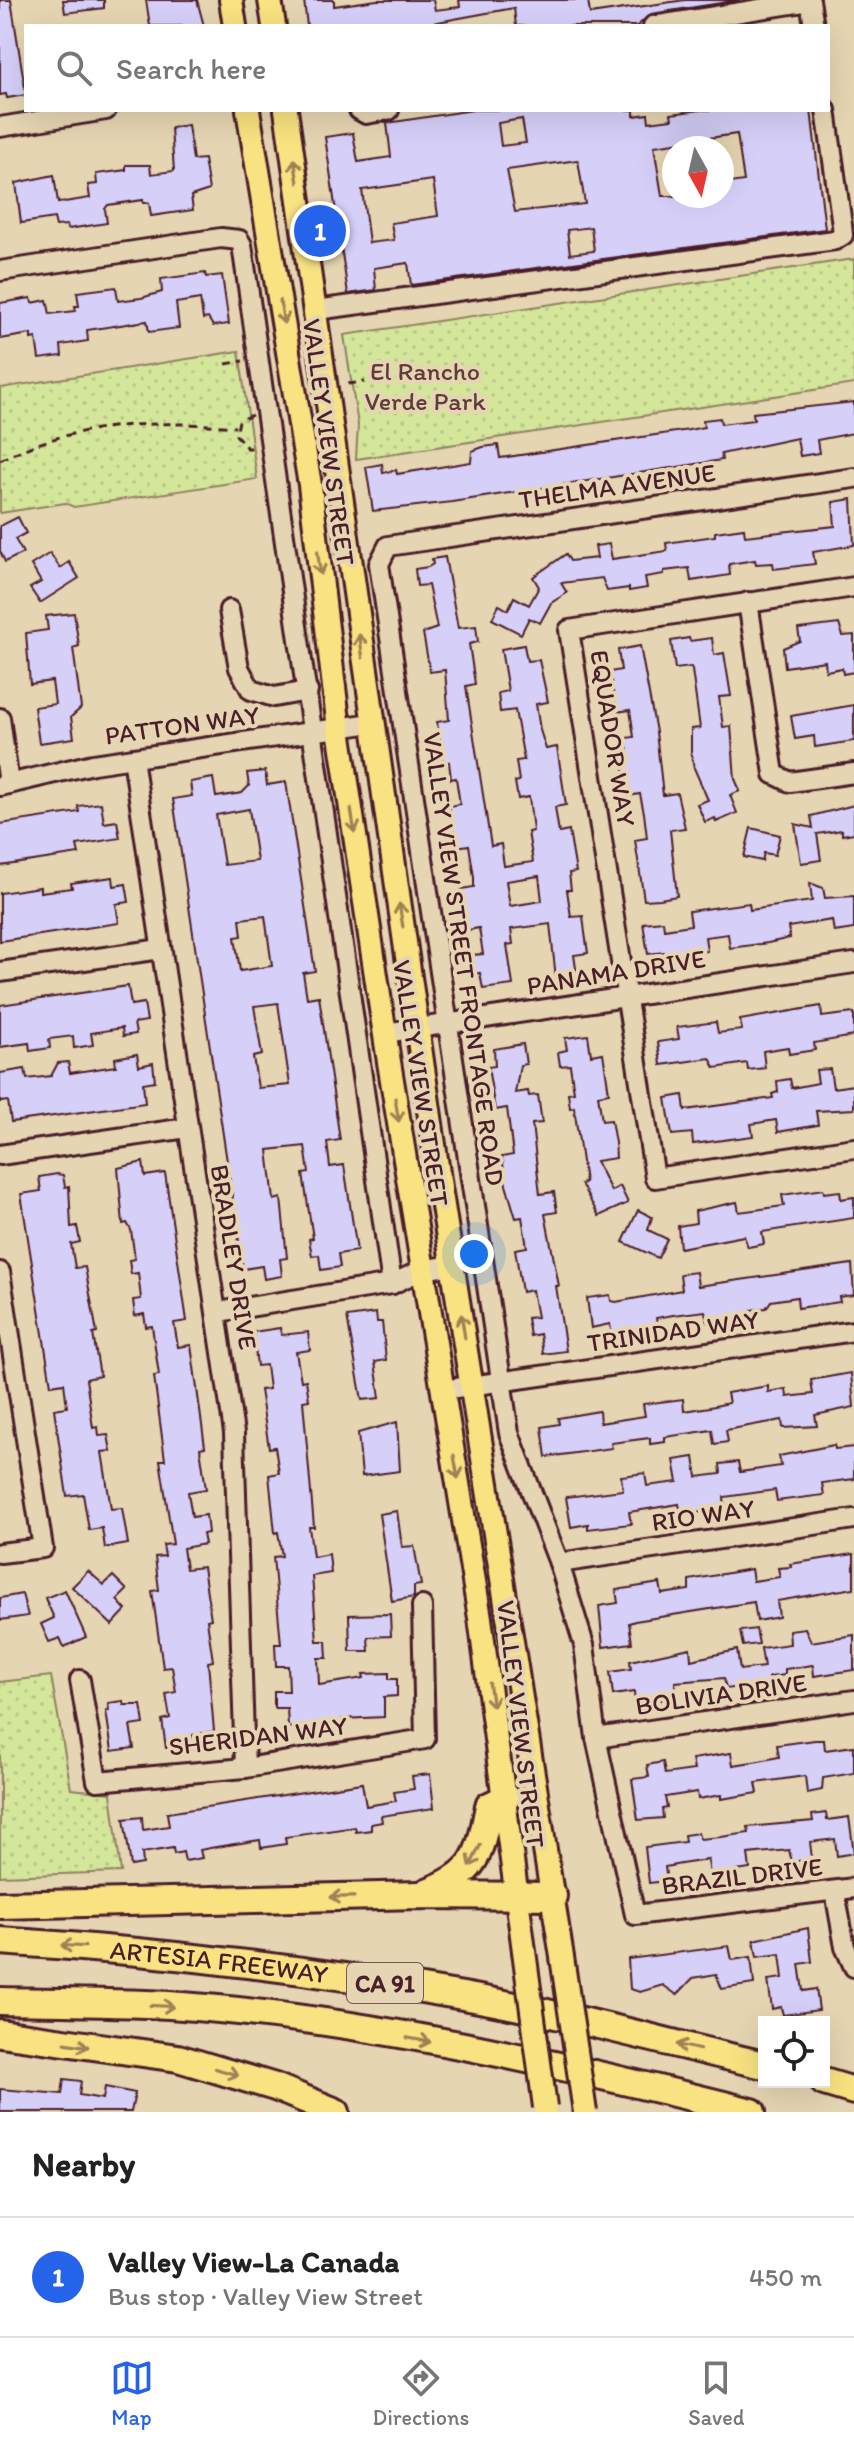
<!DOCTYPE html>
<meta charset="utf-8">
<style>
:root{--surface:#fff;--page:#f6f6f6;--text:#222;--muted:#767676;--line:#e0e0e0;--accent:#2563eb}
body{margin:0;font-family:Itim,sans-serif;background:var(--page);color:var(--text)}
.controls{position:absolute;right:24px;bottom:24px;display:grid;overflow:hidden;border-radius:0px;box-shadow:0 8px 32px #0002}
.controls button{width:72px;height:72px;display:grid;place-items:center;padding:0;border:0;border-bottom:2px solid var(--line);background:var(--surface);color:var(--text);font:40px sans-serif}
.compass{position:absolute;left:662px;top:136px;width:72px;height:72px;border-radius:50%;background:var(--surface);box-shadow:0 8px 32px #0002;rotate:172deg}
.you{position:absolute;left:474px;top:1254px;width:28px;height:28px;margin:-20px;border:6px solid #fff;border-radius:50%;background:#1a73e8;box-shadow:0 0 0 12px #1a73e833}
.badge{display:grid;place-items:center;width:52px;height:52px;border-radius:50%;background:var(--accent);color:#fff;font-size:26px;font-weight:700}
.pin{position:absolute;translate:-50% -50%;border:4px solid #fff;box-shadow:0 2px 8px #0006}
.list{margin:0;padding:0;list-style:none}
h2{display:flex;justify-content:space-between;align-items:center;height:104px;margin:0;padding:0 32px;font-size:34px}
h2 small{font-size:26px;font-weight:400;color:var(--muted)}
.list li{display:grid;grid-template-columns:52px 1fr auto;gap:24px;align-items:center;box-sizing:border-box;height:120px;padding:0 32px;border-top:2px solid var(--line)}
.list b{display:block;font-size:30px;white-space:nowrap}
.list p{margin:0;font-size:26px;white-space:nowrap;color:var(--muted)}
.list em{font-size:26px;font-style:normal;color:var(--muted)}
.icon{flex:none;width:44px;height:44px;fill:none;stroke:currentColor;stroke-width:2;stroke-linecap:round;stroke-linejoin:round}
.map{position:relative;flex:none;width:854px;height:2112px;overflow:hidden}
.search{position:absolute;background:var(--surface);box-shadow:0 8px 32px #0002;left:24px;right:24px;top:24px;height:88px;display:flex;align-items:center;gap:20px;box-sizing:border-box;padding:0 28px;border-radius:0px;color:var(--muted);font-size:30px}
.sheet{height:224px;background:var(--surface)}
nav{display:flex;justify-content:space-around;align-items:center;box-sizing:border-box;height:112px;border-top:2px solid var(--line);background:var(--surface);font-size:22px;color:var(--muted)}
nav a{display:grid;justify-items:center;gap:4px}
nav .on{color:var(--accent)}
.map>svg:first-child{display:block}
.park{fill:url(#park-dots);stroke:#8f8262;stroke-width:2}
.building{fill:#d6d0f9;stroke:#4a1f2b;stroke-width:2;fill-rule:evenodd}
.lines{fill:none;stroke-linecap:round;stroke-linejoin:round}
.minor-casing{stroke:#4a1f2b;stroke-width:24}
.major-casing{stroke:#4a1f2b;stroke-width:28}
.highway-casing{stroke:#4a1f2b;stroke-width:32}
.path{stroke:#4a1f2b;stroke-width:3;stroke-dasharray:8 6;stroke-linecap:butt}
.minor{stroke:#e6d5b2;stroke-width:18}
.major{stroke:#f8e281;stroke-width:22}
.highway{stroke:#f8e281;stroke-width:26}
.major-bridge-casing{stroke:#4a1f2b;stroke-width:28;stroke-linecap:butt}
.major-bridge{stroke:#f8e281;stroke-width:22}
.oneway{stroke:#a18056}
.labels{text-anchor:middle;dominant-baseline:central;stroke-width:8;stroke-linejoin:round;paint-order:stroke}
.shield{fill:#e6d5b2;stroke:#795654;stroke-width:2}
.shield-label{font-size:24px;font-weight:bold;fill:#4a1f2b}
.park-label{font-size:26px;fill:#5f3d3c;stroke:#e6d5b2}
.street-label{font-size:26px;fill:#4a1f2b;stroke:#e6d5b2}
</style>
<div class="map">
<svg width="854" height="2112" viewBox="0 0 854 2112">
<defs>
<pattern id="park-dots" width="8" height="8" patternUnits="userSpaceOnUse" patternTransform="scale(2)"><rect width="8" height="8" fill="#d4e69a"/><path d="M2 2h.1M6 6h.1" fill="none" stroke="#b8c585" stroke-width="1.8" stroke-linecap="round"/></pattern>
</defs>
<rect width="100%" height="100%" fill="#e6d5b2"/>
<filter id="ink" filterUnits="userSpaceOnUse"><feTurbulence type="fractalNoise" baseFrequency=".0125" numOctaves="2"/><feDisplacementMap in="SourceGraphic" scale="16" xChannelSelector="R" yChannelSelector="G"/><feConvolveMatrix kernelMatrix="1 2 1 2 8 2 1 2 1" color-interpolation-filters="sRGB"/></filter>
<g filter="url(#ink)">
<g class="park">
<path d="M854 259V384L356 459 358 425 344 335Z"/>
<path d="M239 351 257 479 74 507 65 503 0 513V388Z"/>
<path d="M51 1676 71 1789 111 1793 121 1872 0 1876V1682Z"/>
</g>
<g class="building">
<path d="M0 0H11L26 95 7 98 6 94 0 95Z"/>
<path d="M63 0H104V8L65 13Z"/>
<path d="M146 0H197L204 26H150Z"/>
<path d="M304 0H334V6L377 0H433L435 10 460 7 459 0H588L590 14 685 0H740L651 14 637 26H516L514 8 416 26H307Z"/>
<path d="M473 110H634V116L648 114 649 122 672 119 671 114 700 110H811L825 229 411 285 408 263 374 268 376 290 348 294 325 137 353 133 358 162 391 157 387 123ZM522 119 526 143 501 146 498 123ZM737 134 744 181 722 184V196H662L654 146ZM578 160 585 204 515 212 507 170ZM433 180 438 216 391 223 394 240 369 243 362 190ZM591 227 594 251 570 254 567 230Z"/>
<path d="M188 125 193 160 204 159 209 190 191 196 193 210 151 216 149 203H143V200L108 205 105 209 107 223 68 229 67 225 56 226 54 218 21 223 16 183 54 175 58 203 90 198 88 185 97 184 96 174 126 170V165H150L151 174 174 171 171 128Z"/>
<path d="M205 273 206 277 222 275 229 324 213 326 208 318 203 319 200 299 176 303 179 328 149 332 147 321 87 330 88 341 61 345 62 356 39 359 36 338 31 339V334L0 339V303L31 298 32 303 47 300 50 314 76 311 75 306H79L77 292 116 287 118 301 141 298 162 292 161 279Z"/>
<path d="M854 402V433L817 440 819 453 800 456 797 438 721 454 722 460 452 502 373 511 366 467 382 464 383 473 396 470 397 474 471 462 472 451 483 447 498 445 500 458 689 430 704 427 703 420 720 418 721 424 754 420 753 413Z"/>
<path d="M852 499 854 545 813 552 815 564 774 569 773 563 756 564 755 560 729 564 730 575 691 581 689 568 664 571V574L645 577 647 588 629 591V588L607 591 602 578 561 583 567 593 551 603 540 623 529 618 521 634 492 619 499 605 508 610 514 597 529 605 539 587 533 577 566 554 570 561 597 558 595 546 609 544 612 559 667 551 666 543 715 536V532L744 528 745 536 835 526 833 502Z"/>
<path d="M18 517 26 533 15 539 23 553 5 562 0 551V526Z"/>
<path d="M50 553 60 568 69 562 79 578 40 603 30 588 41 582 31 565Z"/>
<path d="M445 557 458 628 476 626 478 642 469 644 475 684 466 686 491 846 501 844 504 866 533 862 528 832 533 831 529 797 518 799 515 782 519 781 516 761 524 760 515 710 500 712 498 693 508 691 501 649 524 645 527 661 539 660 548 702 536 704 540 730 546 749 557 747 566 805 555 807 559 833 569 831 576 872 569 873 571 890H567L571 917 583 916 585 933 588 953 574 955 577 975 556 978 550 924 511 929 513 944 507 945 513 985 483 989 480 973 474 974 472 955 483 954 479 928 468 930 461 889 474 887V877L469 845 456 847 449 806 460 804 456 778 451 779 449 762 443 763 437 722 449 720 445 670 430 672 423 633 437 628 428 585 417 586 415 569 428 567 433 564 432 559ZM539 876 542 901 510 906 506 881Z"/>
<path d="M74 613 79 646 73 648 81 708 71 717 74 738 39 743 34 707 55 704 52 681 30 684 26 633 48 630 46 616Z"/>
<path d="M839 624 843 636 854 635V672L843 674 842 668 826 671 825 661 785 667 783 648 800 641 798 629Z"/>
<path d="M689 638 690 641 712 638 714 655 724 653 731 696 719 697 723 727 731 726 735 779 740 791 730 795 737 813 716 822 715 818 705 822 697 804 708 800 694 768 691 752V729L700 728 692 670 691 667 675 669 671 641Z"/>
<path d="M640 646 656 732 663 795 677 793 685 828 670 830 677 896 660 899 644 900 635 840 647 838 644 813 640 794 628 796 622 755 628 754 626 738 634 737 630 710 616 712 610 672 621 670 618 650Z"/>
<path d="M854 705V741L815 747 814 736 795 739 791 716Z"/>
<path d="M265 771 267 785 286 782 315 971 303 973 307 998 319 996 340 1140 327 1142 330 1167 344 1165 357 1251 338 1254 340 1267 321 1270 319 1255 312 1256 309 1239 313 1238 303 1174 309 1173 305 1146 268 1150 274 1200 281 1198 287 1258 280 1259 282 1276 264 1279 262 1266 243 1269 173 799 192 796 190 782 213 778 216 797 242 793 249 786 247 773ZM249 809 257 861 224 865 216 815ZM265 916 272 966 240 971 235 937 242 936 240 919ZM278 1003 290 1085 258 1088 253 1057 262 1055 254 1006Z"/>
<path d="M101 803 104 823 117 821 120 838 77 845 79 854 0 866V824L79 812 78 806Z"/>
<path d="M854 805V833L842 835V830L817 834 821 860 801 863 795 824 813 828 811 816Z"/>
<path d="M751 828 780 835 775 855 764 853 762 861 744 857Z"/>
<path d="M113 877 114 886 126 884 129 902 116 904 119 923 0 941V893L40 887V892L72 888 71 883Z"/>
<path d="M810 883 823 888 825 898 854 896V929L834 932 832 920 788 927 790 938 768 943 730 948 728 934 705 937 707 951 665 957 664 952 648 954 643 923 663 921 664 929 691 925 689 911 749 903 750 910 812 901Z"/>
<path d="M128 986 131 1005 144 1003 147 1021 134 1023 136 1034 123 1036 122 1028 91 1033 93 1045 74 1048 73 1036 49 1039 50 1048 30 1051 29 1043 0 1047V1005Z"/>
<path d="M821 1006 822 1017 854 1013V1036L814 1043 815 1050 789 1054 788 1047 763 1051 765 1068 748 1070 747 1063 715 1068 710 1058 661 1065 658 1042 679 1039 677 1027 716 1022 718 1033 742 1030 740 1020Z"/>
<path d="M588 1035 591 1055 603 1053 609 1093 598 1095 602 1121 611 1120 615 1143 616 1158 596 1161 611 1191 620 1186 628 1203 599 1216 581 1184 585 1182 574 1107 570 1108 568 1093 574 1092 570 1065 560 1066 558 1052 567 1050 565 1038Z"/>
<path d="M523 1044 526 1064 520 1065 515 1093 528 1091 529 1096 538 1095 542 1123 532 1124 540 1194 554 1192 557 1212 545 1214 559 1286H556L566 1351 543 1354 540 1334 530 1336 527 1318 537 1317 532 1290 522 1292 518 1267 515 1249 527 1247 522 1217 516 1218 506 1185 502 1157 513 1155 507 1108 495 1110 488 1067 495 1066 494 1049Z"/>
<path d="M137 1054 139 1066 153 1063 155 1081 143 1083 145 1103 11 1122 8 1101 0 1102V1073L25 1069 27 1079 51 1076 58 1063 68 1062 70 1073 116 1066 115 1058Z"/>
<path d="M830 1069 833 1088 854 1085V1109L816 1111 818 1125 778 1132 776 1120 751 1124 753 1136 693 1144 692 1133 672 1135 666 1098 683 1095 685 1110 773 1098 772 1094 778 1092 777 1081 790 1079 792 1088 818 1083 816 1070Z"/>
<path d="M143 1162 145 1176 165 1173 187 1321 174 1323 178 1347 191 1345 205 1447 200 1448 206 1489 188 1492 192 1517 206 1515 208 1533 203 1534 205 1544 183 1548 186 1569 203 1567 211 1619 207 1620 213 1661 208 1662 214 1731 193 1735 195 1749 175 1752V1747L166 1748 162 1720 170 1718 166 1694 176 1692 172 1667 163 1668 152 1591 159 1590 155 1557 165 1556 163 1545 173 1544 160 1460H165L154 1376 159 1375 152 1326 146 1327 144 1314 135 1316 133 1300 141 1299 138 1273 131 1274 129 1260 135 1259 131 1230 127 1223 123 1224 118 1168Z"/>
<path d="M57 1174 63 1175 65 1187 69 1186 71 1227 77 1226 80 1242 71 1244 75 1268 85 1267 97 1333 93 1334 100 1376 86 1379 93 1428 98 1427 99 1436 108 1435 111 1451 102 1452 111 1509 122 1508 128 1544 105 1548 102 1528 89 1530 83 1494 67 1496 54 1409 67 1407 64 1383 51 1385 21 1194 41 1191 39 1177Z"/>
<path d="M823 1189 824 1193 840 1191 841 1199 854 1197V1218L762 1232 764 1244 748 1247 744 1236 680 1248 678 1226 696 1223 695 1211 737 1202 739 1212 784 1206 782 1195Z"/>
<path d="M638 1210 652 1217 648 1230 667 1239 658 1258 623 1242Z"/>
<path d="M852 1264 854 1295 839 1297 840 1302 798 1308 797 1297 771 1301 766 1308 751 1310 752 1315 707 1322 705 1311 673 1315 656 1318 658 1330 612 1336 610 1324 591 1328 587 1298 610 1295 611 1301 616 1302 682 1290 680 1274 696 1272 698 1286Z"/>
<path d="M376 1313 377 1322H382L386 1360 375 1362 380 1398 362 1400 347 1317Z"/>
<path d="M280 1328 281 1335 308 1332 310 1350 296 1352 301 1381 306 1380 309 1400 303 1401 314 1527H309L313 1557 329 1554 331 1573 312 1576 317 1641H326L327 1658H318L319 1685 364 1678 363 1674 389 1673V1679H397V1696L384 1697V1717L342 1719V1723L288 1728 287 1708H274V1691H289L288 1666H276L275 1644H281L273 1557 282 1556 278 1532 275 1533 269 1475 279 1473 275 1447 269 1448 260 1390 269 1389 266 1365 257 1366 253 1332Z"/>
<path d="M851 1373 854 1407 815 1415 817 1426 783 1428 782 1420 726 1430 728 1442 714 1444 712 1430 665 1437V1442L650 1444V1438L611 1443 612 1448 546 1457 542 1427 559 1424 558 1418 599 1411 600 1423 625 1419 645 1416 643 1404 683 1399 684 1411 710 1407 729 1403 727 1393 768 1386V1392L786 1389 787 1397 813 1394 811 1380Z"/>
<path d="M397 1422 400 1471 362 1476 358 1433Z"/>
<path d="M834 1445 835 1449 854 1447V1479L822 1483 824 1495 777 1501 775 1490 724 1497 725 1509 681 1515 679 1504 629 1512 631 1524 588 1529V1524L571 1527 566 1497 623 1490 621 1476 645 1473 647 1486 678 1482 674 1460 694 1457 697 1477 721 1474 720 1464 738 1462 740 1472 781 1466 779 1456Z"/>
<path d="M397 1511 402 1547 414 1546 421 1585 414 1586V1597L392 1601 379 1514Z"/>
<path d="M854 1554V1588L777 1601 779 1617 757 1621 754 1602 635 1621 629 1623 632 1643 603 1647 599 1606 618 1603 616 1590 660 1583 662 1594 689 1590V1580L751 1569 753 1581 780 1577 778 1568 791 1567 790 1564Z"/>
<path d="M88 1571 104 1585 113 1576 127 1590 117 1600 126 1610 112 1625 72 1587Z"/>
<path d="M65 1590 86 1637 64 1647 60 1638 49 1642 41 1624 54 1618 45 1598Z"/>
<path d="M22 1594 28 1616 0 1620V1598Z"/>
<path d="M390 1614 391 1636 368 1637 369 1651H350L349 1615Z"/>
<path d="M805 1628 811 1642 854 1635V1670L814 1676 813 1665 785 1669V1675L769 1677 770 1683 726 1689 724 1678 675 1682 677 1697 635 1704 634 1692 613 1695 610 1672 631 1669 630 1661 690 1648 691 1660 737 1650 740 1670 764 1667 761 1648 790 1644 789 1630Z"/>
<path d="M756 1629 759 1644 743 1646 740 1631Z"/>
<path d="M124 1701V1705H141L144 1724 130 1726 134 1748 112 1751 106 1711H109L108 1703Z"/>
<path d="M815 1740H824L825 1750 854 1746V1773L823 1778 822 1790 807 1793 805 1776 756 1783 758 1793 721 1799V1795L698 1799 697 1792 665 1797 667 1808 662 1809 663 1818 638 1820 632 1779 649 1777 647 1765 663 1762 665 1774 694 1770 692 1759 731 1753 733 1765 759 1761 779 1757 777 1745Z"/>
<path d="M430 1774 434 1808 381 1816 382 1822 371 1824V1830L356 1832 355 1827 285 1837 286 1844 261 1848 260 1840 210 1848 200 1850 202 1858 185 1861 183 1852 174 1854 173 1848 142 1853 143 1864 131 1866 124 1819 142 1817 143 1830 169 1826 167 1813 362 1783 366 1806 396 1801 394 1792 414 1789 412 1776Z"/>
<path d="M826 1813 827 1820 849 1817 854 1853 837 1856 835 1839 810 1842 812 1859 792 1862 789 1850 748 1854 750 1869 710 1875 708 1860 681 1864 665 1867 667 1881 649 1883 645 1847 685 1842 684 1835 698 1833 700 1839 721 1837 749 1833 748 1827 813 1821 812 1815Z"/>
<path d="M808 1928 812 1962 799 1964 803 1991 816 1989 819 2010 783 2015 781 2007 772 2009 768 1980 783 1978 780 1954 757 1957 754 1940Z"/>
<path d="M729 1946 732 1960 751 1957 754 1984 722 1989 716 1974 693 1978 677 1995 663 1985 640 1992 630 1989 628 1959Z"/>
<path d="M64 2079 81 2081 79 2095 103 2099 105 2087 135 2093 131 2112H0V2089L62 2094Z"/>
</g>
<g class="lines">
<defs>
<g id="minor">
<path d="M810 0 814 26"/>
<path d="M653 26 810 1"/>
<path d="M359 110 366 114 389 110"/>
<path d="M0 127 106 110"/>
<path d="M0 271 221 238 239 240 242 245 392 1284"/>
<path d="M316 310 835 240 843 235 842 225 826 110"/>
<path d="M854 478 388 546 379 564 509 1433 559 1563 584 1645 596 1738 635 1915 854 1888"/>
<path d="M854 587 569 630 655 1178 854 1148"/>
<path d="M748 602 774 774 790 782 854 773"/>
<path d="M229 610 239 668 251 690 274 697 308 691"/>
<path d="M0 718 9 784"/>
<path d="M133 758 234 1433 245 1768"/>
<path d="M0 786 93 764 372 723"/>
<path d="M0 972 161 949"/>
<path d="M385 1033 854 963"/>
<path d="M0 1155 187 1128"/>
<path d="M0 1272 43 1548 0 1553"/>
<path d="M218 1312 392 1284 422 1270 453 1265"/>
<path d="M442 1390 854 1331"/>
<path d="M559 1563 854 1519"/>
<path d="M80 1680 97 1781 245 1768 425 1739 422 1606"/>
<path d="M596 1738 854 1700"/>
<path d="M835 1892 845 1947 854 1967"/>
</g>
<g id="major">
<path d="M231 0 235 26"/>
<path d="M270 0 274 26"/>
<path d="M248 110 310 485 339 729 389 1062 480 1618 524 1951"/>
<path d="M286 110 440 1187 562 1957"/>
</g>
<g id="highway">
<path d="M427 1892C477 1873 479 1856 489 1806L506 1798"/>
<path d="M0 1905 420 1895 553 1896"/>
<path id="s1" d="M0 1941C156 1951 309 1969 463 1996 564 2014 664 2042 764 2065"/>
<path d="M0 2001C56 2002 113 2002 169 2005 364 2018 563 2065 752 2112"/>
<path d="M0 2033 178 2058 275 2087 336 2112"/>
<path d="M824 2082 854 2091"/>
</g>
</defs>
<use href="#minor" class="minor-casing"/>
<use href="#major" class="major-casing"/>
<use href="#highway" class="highway-casing"/>
<g class="path">
<path d="M226 364 243 361"/>
<path d="M348 384 365 382"/>
<path d="M252 415 239 421 236 435 247 448H257"/>
<path d="M0 460C76 422 153 420 235 427"/>
</g>
<use href="#minor" class="minor"/>
<use href="#major" class="major"/>
<use href="#highway" class="highway"/>
<defs>
<g id="major-bridge">
<path d="M524 1951 545 2107"/>
<path d="M562 1957 585 2112"/>
</g>
</defs>
<use href="#major-bridge" class="major-bridge-casing"/>
<use href="#major-bridge" class="major-bridge"/>
</g>
<defs><path id="oneway-shaft" d="M-6 0H5M1.5-3L5.5 0L1.5 3" fill="none" stroke-width="1.6" stroke-linecap="round" stroke-linejoin="round" transform="scale(2)"/></defs>
<g class="oneway">
<use href="#oneway-shaft" transform="translate(296 171) rotate(-99)"/>
<use href="#oneway-shaft" transform="translate(282 312) rotate(81)"/>
<use href="#oneway-shaft" transform="translate(319 563) rotate(83)"/>
<use href="#oneway-shaft" transform="translate(361 646) rotate(-98)"/>
<use href="#oneway-shaft" transform="translate(353 821) rotate(81)"/>
<use href="#oneway-shaft" transform="translate(401 915) rotate(-99)"/>
<use href="#oneway-shaft" transform="translate(397 1110) rotate(81)"/>
<use href="#oneway-shaft" transform="translate(463 1326) rotate(-99)"/>
<use href="#oneway-shaft" transform="translate(456 1467) rotate(80)"/>
<use href="#oneway-shaft" transform="translate(491 1695) rotate(82)"/>
<use href="#oneway-shaft" transform="translate(475 1856) rotate(116)"/>
<use href="#oneway-shaft" transform="translate(342 1897) rotate(179)"/>
<use href="#oneway-shaft" transform="translate(73 1946) rotate(-177)"/>
<use href="#oneway-shaft" transform="translate(162 2006) rotate(3)"/>
<use href="#oneway-shaft" transform="translate(419 2040) rotate(11)"/>
<use href="#oneway-shaft" transform="translate(77 2045) rotate(9)"/>
<use href="#oneway-shaft" transform="translate(688 2047) rotate(-167)"/>
<use href="#oneway-shaft" transform="translate(227 2072) rotate(17)"/>
</g>
</g>
<g class="labels">
<rect class="shield" x="347" y="1963" width="76" height="40" rx="6"/>
<g class="shield-label">
<text x="385" y="1983">CA 91</text>
</g>
<g class="park-label">
<text x="425" y="371">El Rancho<tspan x="425" dy="30">Verde Park</tspan></text>
</g>
<g class="street-label">
<text transform="translate(329 442) rotate(82)">VALLEY VIEW STREET</text>
<text transform="translate(617 486) rotate(-8)">THELMA AVENUE</text>
<text transform="translate(182 725) rotate(-8)">PATTON WAY</text>
<text transform="translate(613 738) rotate(81)">EQUADOR WAY</text>
<text transform="translate(464 959) rotate(82)">VALLEY VIEW STREET FRONTAGE ROAD</text>
<text transform="translate(616 972) rotate(-9)">PANAMA DRIVE</text>
<text transform="translate(421 1083) rotate(81)">VALLEY VIEW STREET</text>
<text transform="translate(234 1257) rotate(81)">BRADLEY DRIVE</text>
<text transform="translate(673 1331) rotate(-8)">TRINIDAD WAY</text>
<text transform="translate(703 1515) rotate(-8)">RIO WAY</text>
<text transform="translate(721 1694) rotate(-8)">BOLIVIA DRIVE</text>
<text transform="translate(521 1724) rotate(83)">VALLEY VIEW STREET</text>
<text transform="translate(258 1736) rotate(-7)">SHERIDAN WAY</text>
<text transform="translate(742 1876) rotate(-7)">BRAZIL DRIVE</text>
<text stroke="none"><textPath href="#s1" startOffset="220">ARTESIA FREEWAY</textPath></text>
</g>
</g>
</svg>
<div class="controls">
<button><svg class="icon" aria-label="locate" viewBox="0 0 24 24"><circle cx="12" cy="12" r="6"/><path d="M12 2v4M12 18v4M2 12h4M18 12h4"/></svg></button>
</div>
<svg class="compass" viewBox="-18 -18 36 36"><path d="M0-13l5 13h-10z" fill="#e53935"/><path d="M0 13l5-13h-10z" fill="#767676"/></svg>
<div class="you"></div>
<div class="pin badge" style="left:320px;top:231px">1</div>
<div class="search"><svg class="icon" aria-label="search" viewBox="0 0 24 24"><circle cx="10" cy="10" r="6"/><path d="M15 15l6 6"/></svg>Search here</div>
</div>
<section class="sheet">
<h2>Nearby<small></small></h2>
<ul class="list">
<li><span class="badge">1</span><div><b>Valley View-La Canada</b><p>Bus stop · Valley View Street</p></div><em>450 m</em></li>
</ul>
</section>
<nav>
<a class="on"><svg class="icon" aria-label="map" viewBox="0 0 24 24"><path d="M3 6l6-2 6 2 6-2v14l-6 2-6-2-6 2zM9 4v14M15 6v14"/></svg>Map</a>
<a><svg class="icon" aria-label="directions" viewBox="0 0 24 24"><path d="M12 3l9 9-9 9-9-9zM9 14v-3h6M13 9l2 2-2 2"/></svg>Directions</a>
<a><svg class="icon" aria-label="saved" viewBox="0 0 24 24"><path d="M7 4h10v16l-5-4-5 4z"/></svg>Saved</a>
</nav>
